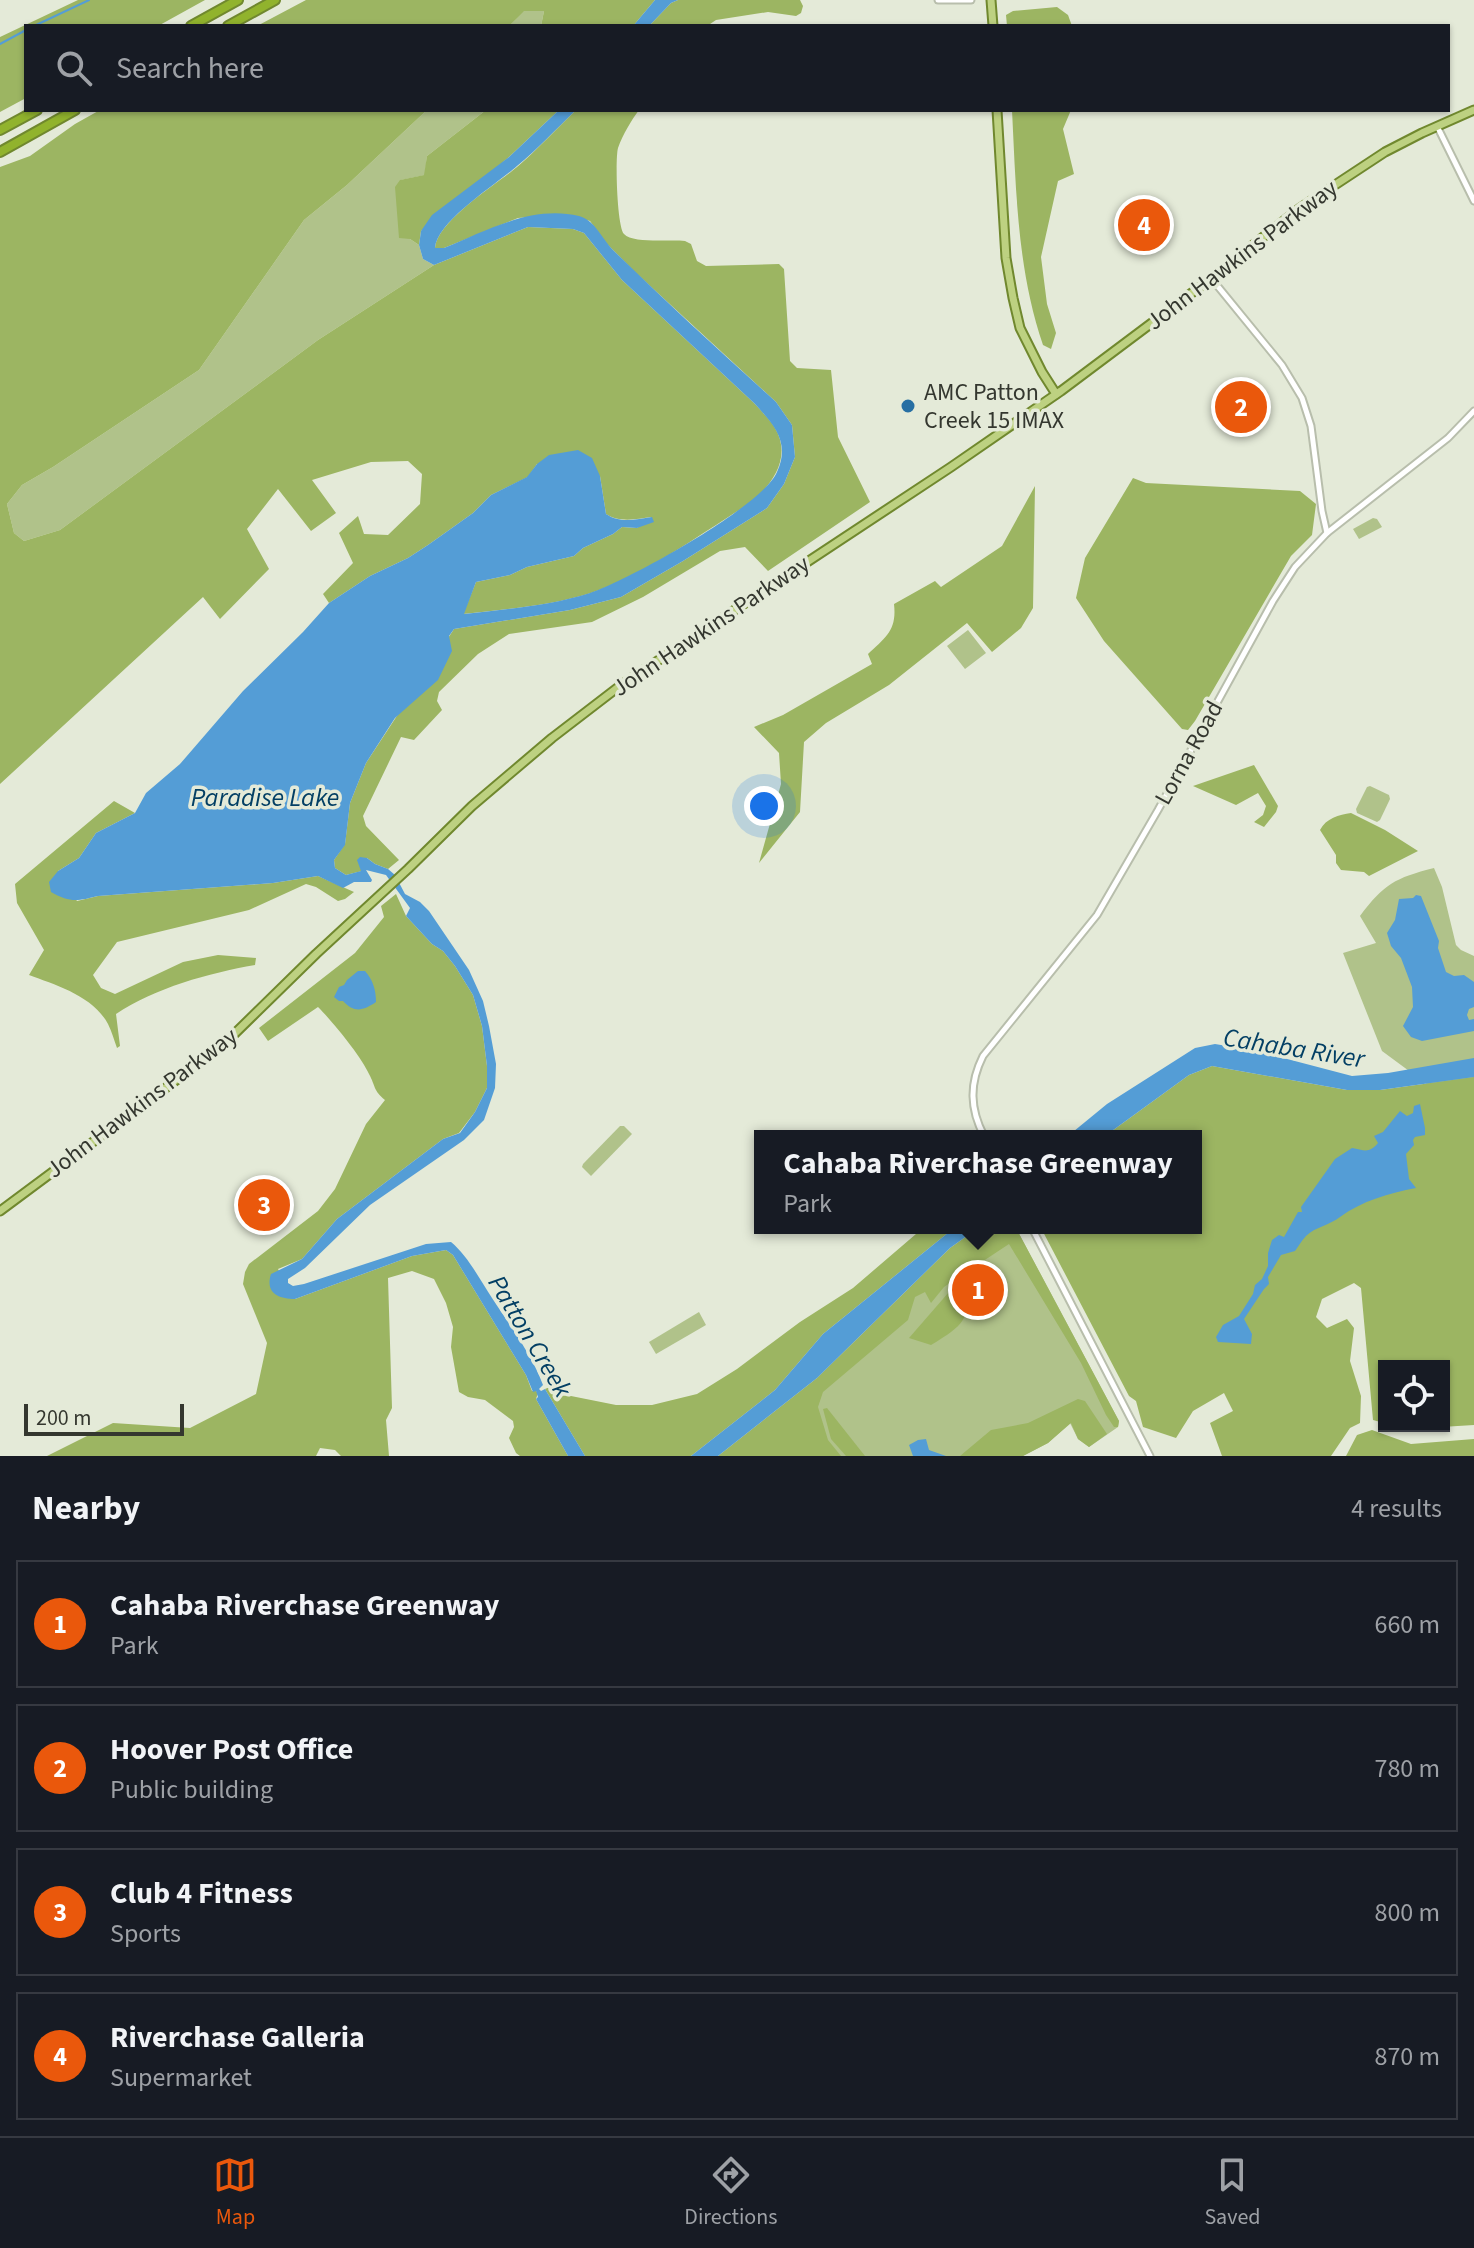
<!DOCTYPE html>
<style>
:root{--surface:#171b24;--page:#20242c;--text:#f1f3f6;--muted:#9ea1a6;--line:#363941;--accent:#ea580c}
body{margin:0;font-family:"Source Sans 3",sans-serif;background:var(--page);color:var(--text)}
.controls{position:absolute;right:24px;bottom:24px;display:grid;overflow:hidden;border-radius:0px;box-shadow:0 2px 6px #0004}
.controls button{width:72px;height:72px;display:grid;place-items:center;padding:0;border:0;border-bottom:2px solid var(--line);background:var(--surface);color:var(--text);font:40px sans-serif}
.scale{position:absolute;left:24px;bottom:20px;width:160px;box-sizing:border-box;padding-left:8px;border:4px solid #34372f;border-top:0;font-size:22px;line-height:28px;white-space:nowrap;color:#34372f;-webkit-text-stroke:6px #e4ead8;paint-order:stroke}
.you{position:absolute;left:764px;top:806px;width:28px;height:28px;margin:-20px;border:6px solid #fff;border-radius:50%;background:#1a73e8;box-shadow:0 0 0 12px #1a73e833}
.badge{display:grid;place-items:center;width:52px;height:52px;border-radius:50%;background:var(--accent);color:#fff;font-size:26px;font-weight:700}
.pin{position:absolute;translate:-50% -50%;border:4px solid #fff;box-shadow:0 2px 8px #0006}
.popup{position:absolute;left:754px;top:1130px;width:448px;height:104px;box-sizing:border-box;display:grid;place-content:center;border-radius:0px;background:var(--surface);filter:drop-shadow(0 2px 6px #0005);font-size:26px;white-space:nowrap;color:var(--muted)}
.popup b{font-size:30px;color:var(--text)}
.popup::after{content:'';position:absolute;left:50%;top:100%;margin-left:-16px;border:16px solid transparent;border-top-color:var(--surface)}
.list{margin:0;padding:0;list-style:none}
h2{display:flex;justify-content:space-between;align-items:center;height:104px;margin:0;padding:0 32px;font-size:34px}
h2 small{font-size:26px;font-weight:400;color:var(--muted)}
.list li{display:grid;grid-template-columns:52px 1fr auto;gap:24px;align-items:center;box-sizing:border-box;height:128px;margin:0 16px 16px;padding:0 16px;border:2px solid var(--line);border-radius:0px}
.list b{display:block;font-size:30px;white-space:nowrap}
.list p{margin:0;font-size:26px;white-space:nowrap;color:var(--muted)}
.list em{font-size:26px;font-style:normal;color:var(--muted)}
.icon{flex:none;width:44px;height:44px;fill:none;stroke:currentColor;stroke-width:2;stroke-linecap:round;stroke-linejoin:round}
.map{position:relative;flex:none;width:1474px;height:1456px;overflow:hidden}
.search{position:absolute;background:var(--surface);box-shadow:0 2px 6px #0004;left:24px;right:24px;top:24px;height:88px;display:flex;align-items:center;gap:20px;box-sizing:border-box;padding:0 28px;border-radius:0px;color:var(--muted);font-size:30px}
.sheet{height:680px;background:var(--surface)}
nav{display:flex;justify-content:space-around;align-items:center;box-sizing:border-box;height:112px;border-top:2px solid var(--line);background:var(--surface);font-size:22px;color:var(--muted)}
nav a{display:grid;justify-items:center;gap:4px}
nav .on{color:var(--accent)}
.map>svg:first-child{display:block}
.green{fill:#b0c28a}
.forest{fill:#9cb562}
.water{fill:#549dd6}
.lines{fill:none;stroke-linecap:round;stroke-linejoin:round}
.stream{stroke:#549dd6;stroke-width:2}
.minor-casing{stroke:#b8beac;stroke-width:9}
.major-casing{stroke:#70882e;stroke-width:11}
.highway-casing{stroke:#70882e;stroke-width:12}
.minor{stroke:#fff;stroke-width:5}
.major{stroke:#bdd181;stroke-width:7}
.highway{stroke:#91b32d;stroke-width:8}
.poi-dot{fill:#276fa3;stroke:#e4ead8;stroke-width:3}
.labels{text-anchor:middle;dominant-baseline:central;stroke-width:7;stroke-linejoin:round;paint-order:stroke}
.street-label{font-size:24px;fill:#34372f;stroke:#e4ead8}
.poi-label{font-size:24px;fill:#34372f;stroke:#e4ead8;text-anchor:start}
.water-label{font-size:26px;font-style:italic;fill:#033f64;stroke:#e4ead8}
</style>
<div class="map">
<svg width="1474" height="1456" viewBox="0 0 1474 1456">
<rect width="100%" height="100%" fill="#e4ead8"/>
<g class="green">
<path d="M523 11H544L541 26H509Z"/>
<path d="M427 110H486L427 156 425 175 401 180 410 239 419 245 423 259 434 265 318 340 60 530 24 541 14 533 7 504 22 485 53 467 199 370 304 220 347 185Z"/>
<path d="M1373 518 1377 519 1382 527 1359 539 1353 529Z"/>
<path d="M968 630 986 653 965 669 947 646Z"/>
<path d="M1370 786 1389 795 1390 799 1380 820 1377 822 1357 813 1356 809 1367 787Z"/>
<path d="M1434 868 1442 887 1456 945 1461 950 1474 956V1089L1443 1096 1382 1051 1343 953 1376 943 1360 916C1384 884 1395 878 1434 868Z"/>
<path d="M620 1126H624L632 1134 591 1176 582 1167 583 1164Z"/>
<path d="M978 1228H1016L1119 1421 1118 1427 1089 1447 1078 1439 1070 1423 1048 1443 1023 1456H818L817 1378Z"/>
<path d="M699 1312 706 1325 656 1354 649 1342Z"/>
</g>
<g class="forest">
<path d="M78 0H205L158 26H26V98L0 112V37Z"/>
<path d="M306 0H655L633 26H541L544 11H524L509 26H257Z"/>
<path d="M678 0H800L803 6 801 13 796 16 768 12 716 20 707 26H649L671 3Z"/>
<path d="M1057 7 1068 15 1072 26H1007L1006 15 1013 11Z"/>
<path d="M100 110H427L347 185 304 220 199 370 53 467 22 485 7 504 14 533 24 541 60 530 318 340 434 265 528 227 573 229 584 233 622 280 754 403C761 411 770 419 775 428 792 457 773 483 752 502 700 534 649 573 591 593 550 606 506 609 463 614L476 582 510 575 527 567 574 556 583 548 613 534 622 527 637 528 652 517C636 519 620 523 606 514L600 476 537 464 528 477 491 495 473 513 428 545 408 558 370 576 329 603 323 594 353 563 339 533 358 516 364 534 388 535 420 504 422 474 408 461 371 462 312 480 336 513 311 531 278 489 247 529 269 569 220 619 203 597 0 784V167L30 156 75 124Z"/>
<path d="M486 110H559L509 157 421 231 419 245 410 239 399 238 395 187 400 180 424 175 427 156Z"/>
<path d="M576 110H639C631 121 623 134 618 148 615 159 617 226 624 234 633 244 670 239 685 241L691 244 697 261 706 266 779 264 784 269 790 361 797 368 831 370 838 437 870 502 768 571 745 547 720 551 643 597 592 622 509 634 478 654 439 692 437 701 442 710 414 740 401 737 363 816 366 826 399 860 388 869 375 864 367 858 360 867 362 871 346 875 335 868 334 860 345 844 350 803 366 763 454 629 570 610 621 597 683 561 767 508 784 484 795 457 792 425 776 402 635 272 607 244 590 221 565 214 518 218 444 248H435C437 221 497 184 517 167 538 149 556 129 576 110Z"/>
<path d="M1012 110H1071L1063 129 1074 174 1058 181 1041 257 1047 304 1056 333 1051 349 1043 345C1017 269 1016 189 1012 110Z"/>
<path d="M1133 478 1146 483 1300 491 1316 504 1312 535 1291 556 1195 721 1188 730 1182 729 1104 641 1076 598 1085 558Z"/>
<path d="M1035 486 1033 608 1021 628 992 652 967 623 889 685 826 723 804 742 800 812 759 863 781 784 779 753 754 727 783 715 872 664 868 654C886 637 897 630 894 604L935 581 941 587 1002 546Z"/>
<path d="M1254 765 1278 806 1276 812 1264 827 1254 822 1263 815 1266 806 1258 793 1236 805 1193 786Z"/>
<path d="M114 801 135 813 96 833 79 858 58 871 77 901 98 896 273 883 318 876 354 892 345 899 338 901 316 887 306 884 249 910 117 942 93 975 101 988 115 994 183 962 218 955 256 958 255 965C209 973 155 988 116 1014L120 1046 117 1048C114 1040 112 1032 108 1024 93 996 56 985 29 975L44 950 17 903 15 884Z"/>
<path d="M1351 813 1385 830 1418 851 1369 876 1364 872 1341 870 1336 863V855L1320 830C1326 818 1339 815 1351 813Z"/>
<path d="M396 894 406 916 432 944 443 951 455 966 473 995 482 1026 487 1066V1088L475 1112 459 1133 443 1139 337 1219 302 1259 278 1269 295 1299 412 1256 446 1250 453 1255 526 1375 532 1391H536L538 1393 536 1399 568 1456H520L516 1453 509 1438 514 1427 513 1421 485 1400 468 1397 459 1392 451 1347 453 1327 446 1303 434 1279 412 1271 388 1278 392 1408 386 1420 389 1456H341L335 1450 320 1448 316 1456H47L113 1423 190 1428 256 1394 267 1343 243 1284 245 1272 249 1264 318 1211 335 1189 366 1124 385 1100C373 1090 376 1087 369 1074 361 1056 332 1021 318 1007L268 1041 259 1028 355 953 384 917 381 906Z"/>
<path d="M1212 1066 1347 1090H1380L1474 1077V1425L1409 1429 1398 1426H1444V1366H1384V1423L1373 1420 1361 1288 1354 1283 1322 1299 1316 1317 1327 1328 1347 1319 1354 1328 1350 1361 1361 1396 1360 1423 1350 1428 1331 1456H1222L1210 1423 1233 1411 1224 1393 1193 1411 1176 1438 1143 1427 1136 1401 1129 1396 1041 1228H1196V1136H1105L1189 1075Z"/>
<path d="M923 1228H954L823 1334 775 1390 691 1456H585L545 1389 557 1384 566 1395 616 1405H652L697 1394 737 1369 800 1322 853 1288Z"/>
<path d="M978 1228H1016L1119 1421 1118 1427H1114L1106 1415 1081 1363 1009 1244 944 1287 931 1303 925 1292 915 1297 908 1320 823 1392 818 1407 828 1440 841 1456H718L817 1378 950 1248Z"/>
<path d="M969 1280C970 1320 964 1325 931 1345L909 1338 949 1292Z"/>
<path d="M1078 1399 1085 1401 1107 1434 1089 1447 1078 1439 1071 1423 1048 1443 1023 1456H960L991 1430 1028 1423Z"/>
<path d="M827 1408 865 1456H846L831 1439 823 1409Z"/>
<path d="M1372 1430 1411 1444 1474 1439V1456H1346L1357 1435Z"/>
</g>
<g class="water">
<path d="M655 0H678L671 3 649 26H633Z"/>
<path d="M559 110H576C556 129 538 149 517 166 497 184 437 221 435 248H444C486 231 531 205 579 216 595 220 602 239 613 250 666 302 721 352 776 402L792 425 795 457 784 484 767 508 683 561 621 597 570 610 454 629 449 636 452 651 438 680 395 718 366 763 350 803 345 845 334 860 335 868 346 875 361 871 357 860 360 857 367 858 375 864 388 869 395 875 405 894 420 902 429 911 469 970 483 1001 489 1026 496 1064 495 1088 484 1120 464 1140 370 1205 305 1268 288 1279V1283L293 1286 304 1284 426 1244 451 1242C468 1256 480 1280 492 1298 510 1326 531 1353 543 1385L539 1389 541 1391 545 1389 585 1456H568L536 1399 538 1397 536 1391 533 1392 526 1375 453 1255 446 1250 412 1256 295 1299C278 1299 265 1293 271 1274L302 1259 337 1219 443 1139 460 1133 475 1112 487 1088V1066L482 1026 473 995 455 966 443 951 432 944 406 916 410 908 386 875 366 870 372 880 371 882H354L343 888 318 876 273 883 98 896C78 901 70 903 51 892L49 882 58 871 79 858 96 833 135 813 146 793 180 764 243 691 303 632 329 603 370 576 408 558 428 545 473 513 491 495 527 477 537 464 549 455 578 450 592 458 600 476 606 514C621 524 636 519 652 517L654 522 637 528 622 527 613 534 583 548 574 556 527 567 510 575 476 582 464 614C506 609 549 606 590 593 627 581 763 506 777 472 791 442 773 424 754 403L622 280 584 233 573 229 528 227 434 265 423 259 419 245 421 231 432 215 509 157Z"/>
<path d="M1416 895 1421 896 1439 941 1438 948 1446 972 1454 976 1464 975 1474 982V1007L1469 1009 1467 1015 1469 1020 1474 1019V1031L1422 1041 1411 1037 1403 1026 1413 1007 1412 987 1401 958 1391 946 1387 933 1395 920 1399 899 1413 898Z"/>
<path d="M358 971H365C373 980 376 990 376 1002 363 1011 354 1013 343 1001H339L334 997 339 987 344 985 347 980Z"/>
<path d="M1215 1044 1257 1051 1352 1076 1388 1073 1474 1058V1077L1380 1090H1347L1212 1066 1189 1075 1105 1136H1068L1107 1104 1195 1048Z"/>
<path d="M1420 1104 1425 1128V1135L1415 1137 1413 1140 1414 1145 1406 1154 1409 1179 1416 1188C1389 1193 1362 1201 1340 1217 1330 1225 1315 1227 1306 1236 1302 1240 1298 1247 1295 1251L1281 1255 1268 1277 1269 1284 1264 1289 1244 1319 1252 1334 1251 1344 1218 1342 1216 1337 1223 1325 1239 1316 1253 1294 1255 1285 1262 1279 1268 1266V1253L1272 1240 1279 1235 1284 1237 1298 1212H1302L1301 1207 1335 1159 1352 1148C1364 1150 1369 1154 1378 1143L1374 1136 1383 1132 1400 1111 1407 1116 1413 1113 1414 1106Z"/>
<path d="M954 1228H978L950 1248 817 1378 718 1456H691L775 1390 823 1334Z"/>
<path d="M926 1439 929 1450 946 1456H913L909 1445 918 1440Z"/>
</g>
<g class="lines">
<g class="stream">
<path d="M34 26 89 0"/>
<path d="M0 44 26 30"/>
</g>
<defs>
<g id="minor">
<path d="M938 0H971"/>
<path d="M1437 126 1474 201"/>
<path d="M1211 278 1282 365 1302 398 1311 426 1322 511 1327 533"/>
<path d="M984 1136C970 1109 969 1084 983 1056L1097 915 1158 810 1273 601 1295 567 1327 533 1448 438 1474 411"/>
<path d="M1032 1228 1150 1456"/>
</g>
<g id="major">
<path d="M991 0 993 26"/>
<path d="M997 110 1006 258 1013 298 1020 328 1042 372 1056 394"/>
<path d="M0 1211 222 1046 316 954 408 869 472 806 552 738 621 685 951 467 1061 391 1205 283 1300 208 1385 152 1422 133 1474 110"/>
</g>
<g id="highway">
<path d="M191 26 238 0"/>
<path d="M228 26 275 0"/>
<path d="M0 130 37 110"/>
<path d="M0 152 75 110"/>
</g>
</defs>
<use href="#minor" class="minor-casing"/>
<use href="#major" class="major-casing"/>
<use href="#highway" class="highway-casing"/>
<use href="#minor" class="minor"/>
<use href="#major" class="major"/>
<use href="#highway" class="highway"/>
</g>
<circle class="poi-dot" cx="908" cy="406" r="8"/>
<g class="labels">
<g class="street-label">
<text transform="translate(1242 255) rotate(-37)">John Hawkins Parkway</text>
<text transform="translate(711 626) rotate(-34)">John Hawkins Parkway</text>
<text transform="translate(1189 753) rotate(-61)">Lorna Road</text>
<text transform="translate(142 1103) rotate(-37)">John Hawkins Parkway</text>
</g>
<g class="poi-label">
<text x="924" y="392">AMC Patton<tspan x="924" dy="28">Creek 15 IMAX</tspan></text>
</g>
<g class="water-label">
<text x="265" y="797">Paradise Lake</text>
<text transform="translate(1294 1048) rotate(9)">Cahaba River</text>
<text transform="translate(530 1336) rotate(59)">Patton Creek</text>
</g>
</g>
</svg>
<div class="controls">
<button><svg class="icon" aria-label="locate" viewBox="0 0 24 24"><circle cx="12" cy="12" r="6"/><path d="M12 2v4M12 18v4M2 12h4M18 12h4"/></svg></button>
</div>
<div class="scale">200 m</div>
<div class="you"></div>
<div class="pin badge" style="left:978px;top:1290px">1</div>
<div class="popup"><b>Cahaba Riverchase Greenway</b>Park</div>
<div class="pin badge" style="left:1241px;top:407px">2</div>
<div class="pin badge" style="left:264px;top:1205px">3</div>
<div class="pin badge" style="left:1144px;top:225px">4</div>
<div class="search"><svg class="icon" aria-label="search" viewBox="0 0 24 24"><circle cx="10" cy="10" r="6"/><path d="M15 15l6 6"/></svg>Search here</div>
</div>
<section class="sheet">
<h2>Nearby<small>4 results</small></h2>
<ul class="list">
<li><span class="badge">1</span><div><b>Cahaba Riverchase Greenway</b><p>Park</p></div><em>660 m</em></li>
<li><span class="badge">2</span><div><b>Hoover Post Office</b><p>Public building</p></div><em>780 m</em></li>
<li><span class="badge">3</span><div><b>Club 4 Fitness</b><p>Sports</p></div><em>800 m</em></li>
<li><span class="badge">4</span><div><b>Riverchase Galleria</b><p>Supermarket</p></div><em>870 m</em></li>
</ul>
</section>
<nav>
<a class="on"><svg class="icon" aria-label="map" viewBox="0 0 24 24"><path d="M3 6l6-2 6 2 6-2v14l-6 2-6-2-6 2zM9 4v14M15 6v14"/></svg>Map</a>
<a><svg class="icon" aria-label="directions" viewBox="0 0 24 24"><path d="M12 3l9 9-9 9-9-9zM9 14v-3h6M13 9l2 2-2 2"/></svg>Directions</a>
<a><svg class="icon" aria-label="saved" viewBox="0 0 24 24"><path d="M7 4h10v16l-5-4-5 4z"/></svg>Saved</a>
</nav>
